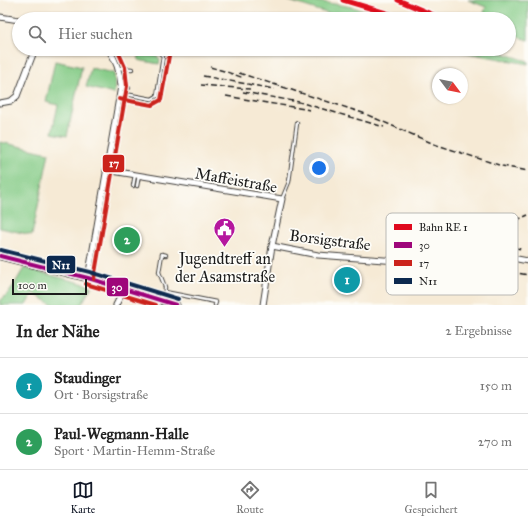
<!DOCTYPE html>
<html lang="de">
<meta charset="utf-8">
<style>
:root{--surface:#fff;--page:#f2f2f2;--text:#222;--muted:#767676;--line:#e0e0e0;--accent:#111827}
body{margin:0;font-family:"IM FELL Great Primer",serif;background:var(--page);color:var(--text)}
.compass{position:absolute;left:432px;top:68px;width:36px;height:36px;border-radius:50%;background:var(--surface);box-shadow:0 1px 3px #0004;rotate:122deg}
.scale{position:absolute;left:12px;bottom:10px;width:75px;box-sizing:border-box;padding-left:4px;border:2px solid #1c1c1c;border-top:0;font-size:11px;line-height:14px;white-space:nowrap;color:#1c1c1c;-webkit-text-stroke:3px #fdfcf7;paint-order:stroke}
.you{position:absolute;left:319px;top:168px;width:14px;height:14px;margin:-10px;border:3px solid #fff;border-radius:50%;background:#1a73e8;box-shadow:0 0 0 6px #1a73e833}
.badge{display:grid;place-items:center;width:26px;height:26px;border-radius:50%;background:var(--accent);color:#fff;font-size:13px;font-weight:700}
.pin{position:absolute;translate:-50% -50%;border:2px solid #fff;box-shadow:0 1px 4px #0006}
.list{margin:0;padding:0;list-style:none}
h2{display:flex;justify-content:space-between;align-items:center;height:52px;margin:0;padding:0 16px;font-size:17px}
h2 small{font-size:13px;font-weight:400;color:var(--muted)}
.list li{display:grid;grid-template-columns:26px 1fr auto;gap:12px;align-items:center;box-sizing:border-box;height:56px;padding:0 16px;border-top:1px solid var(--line)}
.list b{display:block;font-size:15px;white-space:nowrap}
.list p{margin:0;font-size:13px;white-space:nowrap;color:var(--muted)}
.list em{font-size:13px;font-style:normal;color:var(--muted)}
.icon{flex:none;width:22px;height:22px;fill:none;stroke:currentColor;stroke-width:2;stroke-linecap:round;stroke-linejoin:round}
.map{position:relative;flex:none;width:528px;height:305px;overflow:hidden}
.search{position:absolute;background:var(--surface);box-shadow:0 1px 3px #0004;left:12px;right:12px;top:12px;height:44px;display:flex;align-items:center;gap:10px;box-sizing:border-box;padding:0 14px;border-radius:22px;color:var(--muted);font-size:15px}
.sheet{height:164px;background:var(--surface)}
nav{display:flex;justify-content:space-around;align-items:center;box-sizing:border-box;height:56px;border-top:1px solid var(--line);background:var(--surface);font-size:11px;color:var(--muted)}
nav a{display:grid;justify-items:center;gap:2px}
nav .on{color:var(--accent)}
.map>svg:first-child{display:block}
.green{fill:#84cb86;stroke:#507451}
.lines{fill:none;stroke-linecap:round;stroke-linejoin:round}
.lane-casing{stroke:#3d3b38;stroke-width:4.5}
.street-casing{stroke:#3d3b38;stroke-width:7}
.secondary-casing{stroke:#3d3b38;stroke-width:9}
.lane{stroke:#fff;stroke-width:2.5}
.street{stroke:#fff;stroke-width:5}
.secondary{stroke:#fff;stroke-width:7}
.rail{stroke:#1c1c1c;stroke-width:1.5;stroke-dasharray:6 3;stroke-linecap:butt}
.bus-1-casing{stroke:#fdfcf7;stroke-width:7}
.bus-2-casing{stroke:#fdfcf7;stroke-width:7}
.bus-3-casing{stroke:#fdfcf7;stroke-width:7}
.bus-1{stroke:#9e067a;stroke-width:4}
.bus-2{stroke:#cb231c;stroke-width:4}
.bus-3{stroke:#0c294f;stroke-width:4}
.rail-1-casing{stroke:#fdfcf7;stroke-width:8}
.rail-1{stroke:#df091d;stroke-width:5}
.labels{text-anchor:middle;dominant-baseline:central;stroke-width:3.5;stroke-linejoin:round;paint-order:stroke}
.street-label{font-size:16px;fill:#1c1c1c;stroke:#fdfcf7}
.poi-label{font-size:16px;fill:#1c1c1c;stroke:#fdfcf7}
.key{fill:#fdfcf7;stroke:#bab9b5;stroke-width:1}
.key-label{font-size:11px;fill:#1c1c1c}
.line-badge{stroke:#fdfcf7;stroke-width:1.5}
.badge-label{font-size:11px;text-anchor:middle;font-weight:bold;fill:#fff}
</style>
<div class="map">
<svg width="528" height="305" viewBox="0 0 528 305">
<rect width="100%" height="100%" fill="#fdfcf7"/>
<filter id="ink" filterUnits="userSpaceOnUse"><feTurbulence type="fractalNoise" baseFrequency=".025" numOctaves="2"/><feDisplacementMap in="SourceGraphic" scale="8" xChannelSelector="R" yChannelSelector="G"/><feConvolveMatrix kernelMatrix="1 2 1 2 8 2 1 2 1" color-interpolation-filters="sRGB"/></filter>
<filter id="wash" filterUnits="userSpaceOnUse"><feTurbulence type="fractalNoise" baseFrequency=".012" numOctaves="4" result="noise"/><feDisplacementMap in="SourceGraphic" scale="16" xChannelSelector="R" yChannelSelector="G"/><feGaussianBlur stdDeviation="0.9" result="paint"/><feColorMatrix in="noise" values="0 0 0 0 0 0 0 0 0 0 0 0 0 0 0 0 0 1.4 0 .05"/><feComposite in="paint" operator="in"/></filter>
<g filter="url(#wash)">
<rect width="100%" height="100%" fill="#f6ead5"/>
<g class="green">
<path d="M286 0C314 0 341 4 368 11L369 17 378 19H345Z"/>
<path d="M468 0H528V40L509 34V19H482L486 7Z"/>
<path d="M446 49H489L528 61V64Z"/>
<path d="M140 52 144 53V54L157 56 160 60 159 64 138 60Z"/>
<path d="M55 61 82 67 67 136 52 133 58 105 46 102Z"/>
<path d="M91 68 114 73 115 85 114 94 86 87Z"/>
<path d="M0 142 49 153 32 235 0 228Z"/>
<path d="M24 268 92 286 81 305H53L33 293 26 305H0V301L11 290Z"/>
</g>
</g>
<g filter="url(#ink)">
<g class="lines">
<defs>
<g id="lane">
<path d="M119 68 132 69"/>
<path d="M121 86 129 88"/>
<path d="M120 93 152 99 157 96 163 56 159 52 146 49"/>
<path d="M133 186 135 175"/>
<path d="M137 186 139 175"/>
<path d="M282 199 289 182 297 123"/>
<path d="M165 292 216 302 215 305"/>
<path d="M164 301 165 287 159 272 162 254 166 255"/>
</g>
<g id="street">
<path d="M0 17 19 20"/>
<path d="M0 103 11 101 17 96 35 49"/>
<path d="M106 170 282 199 272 246 263 305"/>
<path d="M272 246 318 255 397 261 491 254 528 261"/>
<path d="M88 278 121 86C120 72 117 61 108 49"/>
<path d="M116 305 124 289"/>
</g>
<path id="secondary" d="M0 256 88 278 176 305"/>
</defs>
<use href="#lane" class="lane-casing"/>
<use href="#street" class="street-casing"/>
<use href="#secondary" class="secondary-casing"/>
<use href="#lane" class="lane"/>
<use href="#street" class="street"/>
<use href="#secondary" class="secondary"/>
<g class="rail">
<path d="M210 67 224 71 244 78"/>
<path d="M239 73 363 113 434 144 502 166 528 171"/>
<path d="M203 76 274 89"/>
<path d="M201 85 250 89"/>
<path d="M243 92 299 102 384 127"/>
<path d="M226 96 310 110"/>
<path d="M463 218C481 221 497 223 515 217"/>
<path d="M470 245 489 243 521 249"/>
<path d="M431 262 442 261H452L528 275"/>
<path d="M391 270 415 266 528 215"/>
</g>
<defs>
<path id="bus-1" d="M0 256 88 278 176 305"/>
<g id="bus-2">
<path d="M119 99 152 105 161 100 169 56 168 53 164 49"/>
<path d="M94 279 127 86 125 67 117 49"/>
<path d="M86 284 156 305"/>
</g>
<path id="bus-3" d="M1 250 90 272 178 299"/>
</defs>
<use href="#bus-1" class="bus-1-casing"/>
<use href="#bus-2" class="bus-2-casing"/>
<use href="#bus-3" class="bus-3-casing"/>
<use href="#bus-1" class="bus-1"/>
<use href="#bus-2" class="bus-2"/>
<use href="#bus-3" class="bus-3"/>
<defs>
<g id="rail-1">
<path d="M343 0 406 19"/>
<path d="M398 0 443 19"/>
</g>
</defs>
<use href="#rail-1" class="rail-1-casing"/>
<use href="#rail-1" class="rail-1"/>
</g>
</g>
<defs>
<symbol id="civic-pin" viewBox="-11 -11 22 30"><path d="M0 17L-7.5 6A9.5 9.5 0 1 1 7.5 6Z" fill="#b5179e" stroke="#fdfcf7"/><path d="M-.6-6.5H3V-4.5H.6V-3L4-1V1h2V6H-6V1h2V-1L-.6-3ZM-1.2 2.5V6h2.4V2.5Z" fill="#fff"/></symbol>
</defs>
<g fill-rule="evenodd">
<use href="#civic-pin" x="212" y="216" width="25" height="34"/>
</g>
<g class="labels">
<g class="street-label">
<text transform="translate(236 180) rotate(10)">Maffeistraße</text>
<text transform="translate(330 240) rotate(7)">Borsigstraße</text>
</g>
<g class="poi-label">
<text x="225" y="258">Jugendtreff an<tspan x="225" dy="18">der Asamstraße</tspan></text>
</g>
</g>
<rect x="386" y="213" width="132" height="82" rx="6" class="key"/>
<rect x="394" y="224" width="18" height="6" fill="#df091d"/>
<rect x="394" y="242" width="18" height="6" fill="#9e067a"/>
<rect x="394" y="260" width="18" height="6" fill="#cb231c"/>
<rect x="394" y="278" width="18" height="6" fill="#0c294f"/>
<g class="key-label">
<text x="419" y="231">Bahn RE 1</text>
<text x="419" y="249">30</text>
<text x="419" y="267">17</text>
<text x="419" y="285">N11</text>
</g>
<g class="line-badge">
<rect x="102" y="154" width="23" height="19" rx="4" fill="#cb231c"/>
<rect x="46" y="255" width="30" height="19" rx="4" fill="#0c294f"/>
<rect x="106" y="277" width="23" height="20" rx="4" fill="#9e067a"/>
</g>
<g class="badge-label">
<text x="114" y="167">17</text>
<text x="61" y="269">N11</text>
<text x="117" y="291">30</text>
</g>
</svg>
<svg class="compass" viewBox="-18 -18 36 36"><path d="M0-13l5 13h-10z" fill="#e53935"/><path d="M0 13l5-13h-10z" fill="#767676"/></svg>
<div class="scale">100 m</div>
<div class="you"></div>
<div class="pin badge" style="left:347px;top:280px;background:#0f9aa8">1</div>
<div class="pin badge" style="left:127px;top:240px;background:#2e9e5b">2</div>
<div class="search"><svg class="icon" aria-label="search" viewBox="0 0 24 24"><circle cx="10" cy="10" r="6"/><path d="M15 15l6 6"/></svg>Hier suchen</div>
</div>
<section class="sheet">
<h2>In der Nähe<small>2 Ergebnisse</small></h2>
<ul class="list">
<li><span class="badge" style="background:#0f9aa8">1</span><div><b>Staudinger</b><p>Ort · Borsigstraße</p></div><em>150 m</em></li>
<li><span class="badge" style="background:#2e9e5b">2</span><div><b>Paul-Wegmann-Halle</b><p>Sport · Martin-Hemm-Straße</p></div><em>270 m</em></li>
</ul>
</section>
<nav>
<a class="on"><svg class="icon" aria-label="map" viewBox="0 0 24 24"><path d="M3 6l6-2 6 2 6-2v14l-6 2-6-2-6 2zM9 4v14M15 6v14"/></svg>Karte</a>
<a><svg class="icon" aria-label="directions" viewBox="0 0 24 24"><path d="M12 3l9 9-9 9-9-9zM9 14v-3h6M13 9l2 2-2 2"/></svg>Route</a>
<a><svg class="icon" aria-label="saved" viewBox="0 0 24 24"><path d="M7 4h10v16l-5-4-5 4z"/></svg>Gespeichert</a>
</nav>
